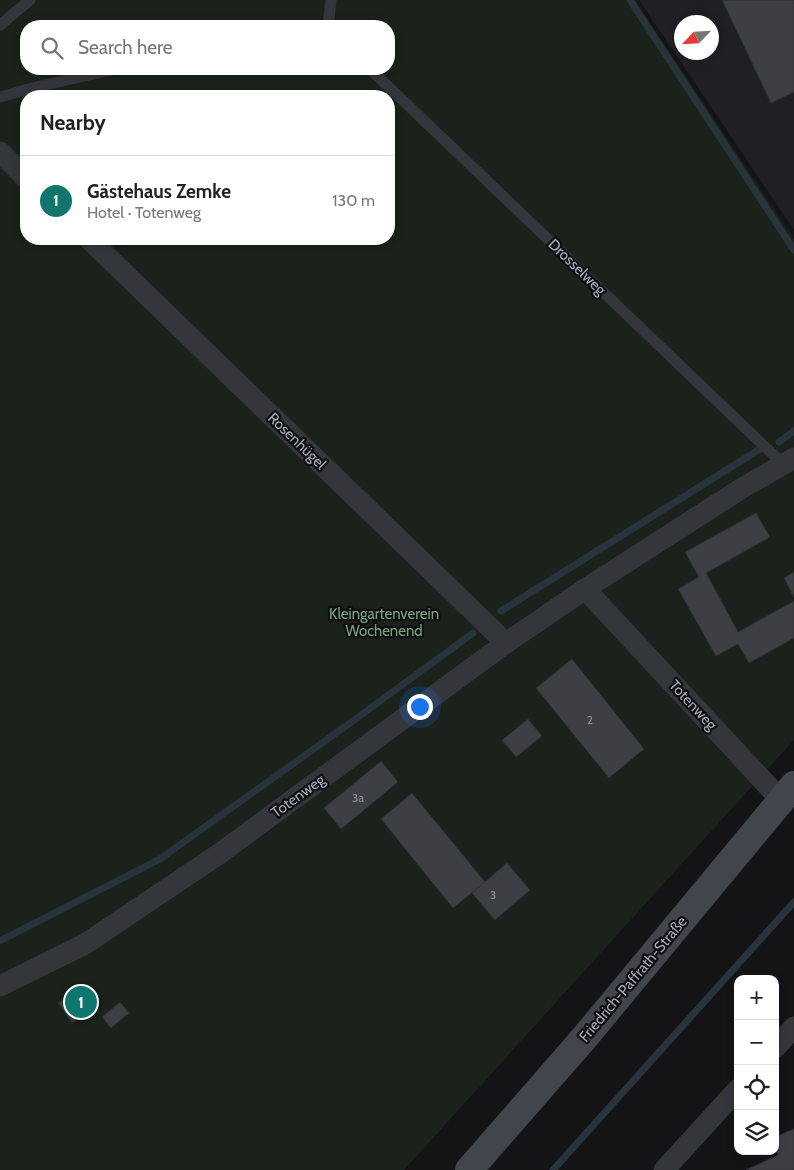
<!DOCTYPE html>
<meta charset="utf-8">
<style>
:root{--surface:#fff;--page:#f6f6f6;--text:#222;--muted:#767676;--line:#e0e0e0;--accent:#0f766e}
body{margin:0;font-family:Cabin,sans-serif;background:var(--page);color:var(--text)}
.controls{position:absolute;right:15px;bottom:15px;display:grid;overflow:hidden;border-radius:10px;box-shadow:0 2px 8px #0003}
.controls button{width:45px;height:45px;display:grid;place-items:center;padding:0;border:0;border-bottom:1px solid var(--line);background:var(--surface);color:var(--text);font:25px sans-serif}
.compass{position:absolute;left:674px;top:15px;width:45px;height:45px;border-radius:50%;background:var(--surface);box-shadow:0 2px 8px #0003;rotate:245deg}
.you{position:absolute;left:419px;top:706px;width:18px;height:18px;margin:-12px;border:4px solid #fff;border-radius:50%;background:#1a73e8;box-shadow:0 0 0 8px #1a73e833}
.badge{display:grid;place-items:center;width:32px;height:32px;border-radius:50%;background:var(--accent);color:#fff;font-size:16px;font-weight:700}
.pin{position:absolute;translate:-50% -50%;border:2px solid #fff;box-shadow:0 1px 5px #0006}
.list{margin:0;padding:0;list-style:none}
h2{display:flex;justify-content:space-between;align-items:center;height:65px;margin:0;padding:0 20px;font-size:21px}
h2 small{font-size:16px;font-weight:400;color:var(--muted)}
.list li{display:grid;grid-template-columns:32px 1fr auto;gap:15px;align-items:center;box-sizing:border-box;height:90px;padding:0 20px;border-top:1px solid var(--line)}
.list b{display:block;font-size:19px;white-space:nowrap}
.list p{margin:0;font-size:16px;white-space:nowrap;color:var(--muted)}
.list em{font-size:16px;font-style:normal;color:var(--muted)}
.icon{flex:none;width:28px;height:28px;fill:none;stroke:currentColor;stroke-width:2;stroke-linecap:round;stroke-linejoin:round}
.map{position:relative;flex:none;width:794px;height:1170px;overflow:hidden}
.search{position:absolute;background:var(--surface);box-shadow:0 2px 8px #0003;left:20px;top:20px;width:375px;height:55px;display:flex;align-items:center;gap:12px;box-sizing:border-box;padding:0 18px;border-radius:20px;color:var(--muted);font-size:19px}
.panel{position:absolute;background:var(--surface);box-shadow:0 2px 8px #0003;left:20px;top:90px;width:375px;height:155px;border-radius:20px}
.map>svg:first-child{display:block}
.built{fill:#202024;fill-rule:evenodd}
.garden{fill:#1a221b;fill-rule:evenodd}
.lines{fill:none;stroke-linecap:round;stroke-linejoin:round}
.stream{stroke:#29333c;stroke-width:7}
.building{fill:#3e3f44;stroke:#2e2e33}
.service{stroke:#35363c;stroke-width:11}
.minor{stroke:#35363c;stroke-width:21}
.secondary{stroke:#43454c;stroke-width:28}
.labels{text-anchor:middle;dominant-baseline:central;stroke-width:4.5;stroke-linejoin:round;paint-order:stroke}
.number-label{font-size:12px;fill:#8b909b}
.street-label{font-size:15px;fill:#a5abb8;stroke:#0f0f12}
.park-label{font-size:15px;fill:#7aa57d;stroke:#0f0f12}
</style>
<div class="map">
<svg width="794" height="1170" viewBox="0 0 794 1170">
<rect width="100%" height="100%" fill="#141417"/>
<path class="built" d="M639 0H794V230ZM682 22H712V52H682Z"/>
<path class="garden" d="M0 0H635L794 239V740L404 1170H0ZM26 26H389V69H26ZM26 96H389V239H26Z"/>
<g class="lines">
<g class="stream">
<path d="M630 0 794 250"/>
<path d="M779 442 794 431"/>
<path d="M501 611 760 449"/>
<path d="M0 941 160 859 357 718 473 633"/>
<path d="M553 1170 794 902"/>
</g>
</g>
<g class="building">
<path d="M722 0H794V92L771 103Z"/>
<path d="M756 513 770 537 706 573 738 632 794 601V638L749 663 738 644 716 656 678 589 699 577 685 552Z"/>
<path d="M794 572V597L784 578Z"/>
<path d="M572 659 644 749 609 778 536 688Z"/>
<path d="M528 719 542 736 516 757 502 740Z"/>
<path d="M381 761 398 782 341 829 324 808Z"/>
<path d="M412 793 485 882 453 908 381 819Z"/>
<path d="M507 863 530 890 495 920 472 893Z"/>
<path d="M78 989 92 1009 72 1023 58 1003Z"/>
<path d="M120 1002 129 1013 111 1028 102 1017Z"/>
<path d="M794 1129V1170H746L778 1155 775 1148V1137Z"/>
</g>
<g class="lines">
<g class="service">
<path d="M0 25 30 0"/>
<path d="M306 26H323"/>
<path d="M328 26 331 0"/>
<path d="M370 69 784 465"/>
<path d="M0 97 40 86 116 69"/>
</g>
<g class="minor">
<path d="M0 152 26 178"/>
<path d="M89 239 506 643"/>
<path d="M585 589 781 800"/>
<path d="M0 986 85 944 219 854 506 643 585 589 739 490 794 458"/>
<path d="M775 1048 794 1027"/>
<path d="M664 1170 738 1089"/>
</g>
<path class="secondary" d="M469 1170 585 1037 794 785"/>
</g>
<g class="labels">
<g class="number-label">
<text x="590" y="719">2</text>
<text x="358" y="797">3a</text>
<text x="493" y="894">3</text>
</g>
<g class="street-label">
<text transform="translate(577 267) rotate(44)">Drosselweg</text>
<text transform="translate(297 441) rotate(44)">Rosenhügel</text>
<text transform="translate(693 705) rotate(47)">Totenweg</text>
<text transform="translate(298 796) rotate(-36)">Totenweg</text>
<text transform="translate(633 979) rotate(-50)">Friedrich-Paffrath-Straße</text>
</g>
<g class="park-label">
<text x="384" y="614">Kleingartenverein<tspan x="384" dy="17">Wochenend</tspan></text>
</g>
</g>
</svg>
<div class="controls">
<button>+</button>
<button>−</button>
<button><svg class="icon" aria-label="locate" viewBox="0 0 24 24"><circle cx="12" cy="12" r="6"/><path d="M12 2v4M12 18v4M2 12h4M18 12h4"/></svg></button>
<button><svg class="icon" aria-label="layers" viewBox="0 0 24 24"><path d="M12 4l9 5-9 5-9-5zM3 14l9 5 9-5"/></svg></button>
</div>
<svg class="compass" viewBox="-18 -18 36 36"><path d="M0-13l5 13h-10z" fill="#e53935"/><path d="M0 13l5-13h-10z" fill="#767676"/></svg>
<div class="you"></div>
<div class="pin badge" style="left:81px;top:1002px">1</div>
<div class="search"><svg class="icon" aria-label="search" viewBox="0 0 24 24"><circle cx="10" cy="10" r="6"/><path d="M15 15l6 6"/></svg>Search here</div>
<section class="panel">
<h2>Nearby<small></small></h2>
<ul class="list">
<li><span class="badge">1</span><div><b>Gästehaus Zemke</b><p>Hotel · Totenweg</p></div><em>130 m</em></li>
</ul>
</section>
</div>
